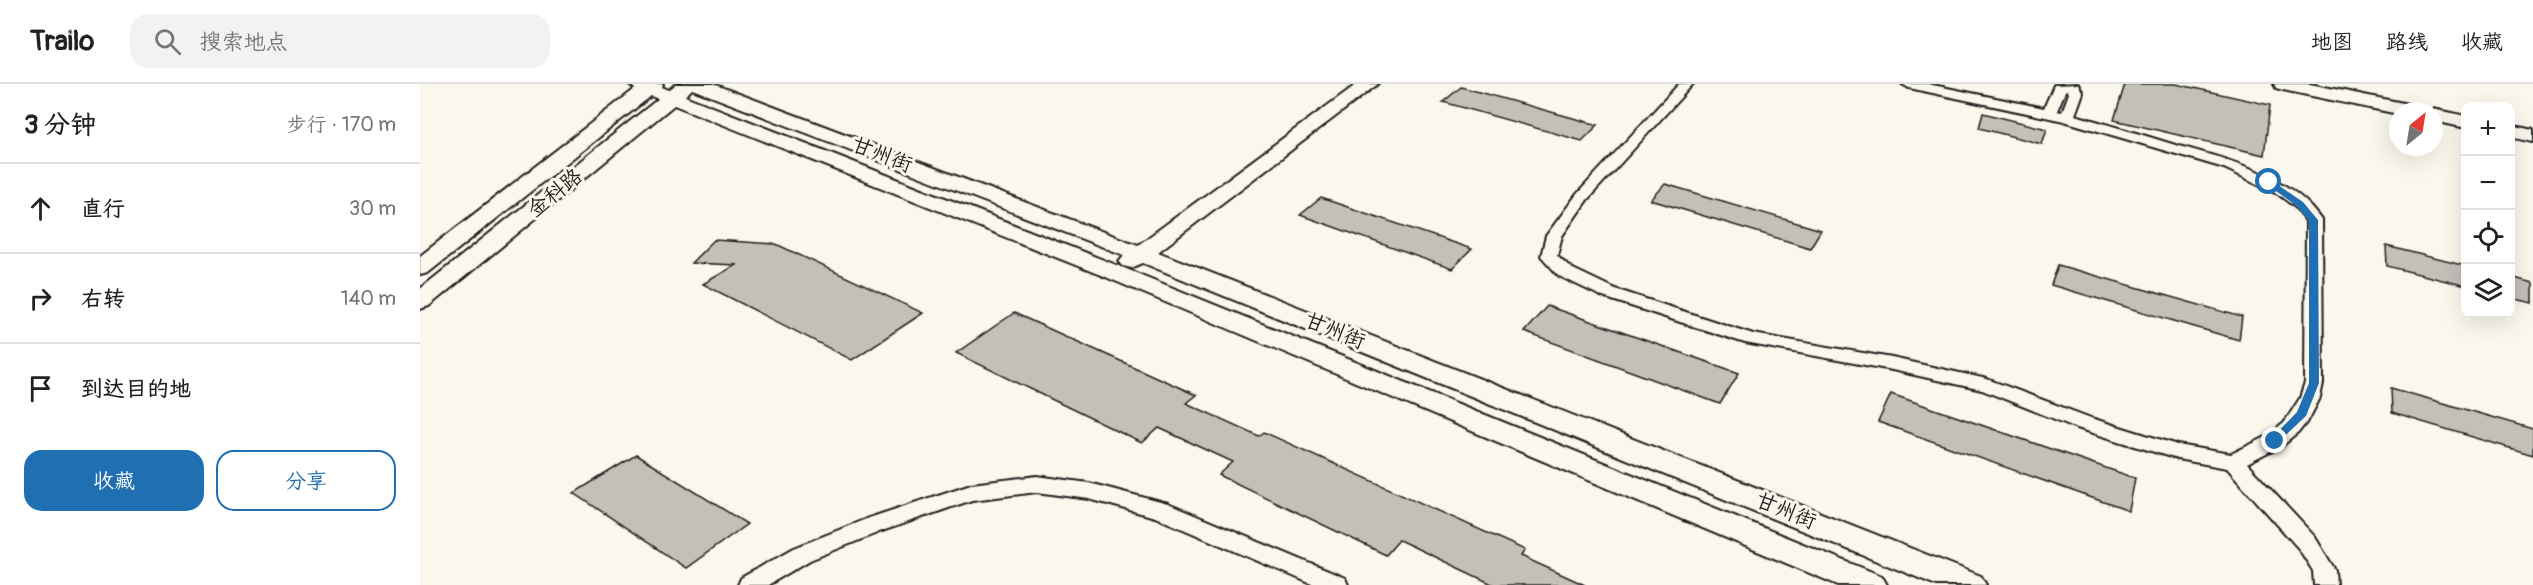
<!DOCTYPE html>
<html lang="zh">
<meta charset="utf-8">
<style>
:root{--surface:#fff;--page:#f2f2f2;--text:#202124;--muted:#757577;--line:#e0e0e0;--accent:#1f6fb2}
body{margin:0;font-family:Pangolin,"LXGW WenKai TC",sans-serif;background:var(--page);color:var(--text)}
.controls{position:absolute;right:18px;top:18px;display:grid;overflow:hidden;border-radius:12px;box-shadow:0 6px 24px #0002}
.controls button{width:54px;height:54px;display:grid;place-items:center;padding:0;border:0;border-bottom:2px solid var(--line);background:var(--surface);color:var(--text);font:30px sans-serif}
.compass{position:absolute;left:1969px;top:18px;width:54px;height:54px;border-radius:50%;background:var(--surface);box-shadow:0 6px 24px #0002;rotate:30deg}
.stop{position:absolute;width:18px;height:18px;margin:-14px;border:4px solid #1f6fb2;border-radius:50%;background:#fff}
.stop.end{background:#1f6fb2;border-color:#fff;box-shadow:0 2px 6px #0008}
.list{margin:0;padding:0;list-style:none}
h2{display:flex;justify-content:space-between;align-items:center;height:78px;margin:0;padding:0 24px;font-size:26px}
h2 small{font-size:20px;font-weight:400;color:var(--muted)}
.list li{display:grid;grid-template-columns:39px 1fr auto;gap:18px;align-items:center;box-sizing:border-box;height:90px;padding:0 24px;border-top:2px solid var(--line)}
.list b{display:block;font-size:22px;white-space:nowrap}
.list em{font-size:20px;font-style:normal;color:var(--muted)}
.actions{display:flex;gap:12px;padding:18px 24px}
.actions a{flex:1;padding:14px 0;border:2px solid var(--accent);border-radius:18px;text-align:center;font-size:21px;color:var(--accent)}
.actions .main{background:var(--accent);color:#fff}
.icon{flex:none;width:33px;height:33px;fill:none;stroke:currentColor;stroke-width:2;stroke-linecap:round;stroke-linejoin:round}
.map{position:relative;flex:none;width:2113px;height:501px;overflow:hidden}
header{display:flex;align-items:center;gap:36px;box-sizing:border-box;height:84px;padding:0 30px;background:var(--surface);border-bottom:2px solid var(--line)}
header strong{font-size:28px}
nav{display:flex;gap:33px;margin-inline-start:auto;font-size:21px}
.search{width:420px;height:54px;background:var(--page);display:flex;align-items:center;gap:15px;box-sizing:border-box;padding:0 21px;border-radius:18px;color:var(--muted);font-size:22px}
main{display:flex}
aside{flex:1;background:var(--surface)}
.map>svg:first-child{display:block}
.building{fill:#c3c0b8;stroke:#1c1c1c;stroke-width:1.5}
.lines{fill:none;stroke-linecap:round;stroke-linejoin:round}
.street-casing{stroke:#1c1c1c;stroke-width:4}
.secondary-casing{stroke:#1c1c1c;stroke-width:4}
.street{fill:#fbf7ec;fill-rule:evenodd}
.secondary{fill:#fbf7ec;fill-rule:evenodd}
.route{fill:#1f6fb2}
.labels{text-anchor:middle;dominant-baseline:central;stroke-width:6;stroke-linejoin:round;paint-order:stroke}
.street-label{font-size:21px;fill:#1c1c1c;stroke:#fbf7ec}
</style>
<header>
<strong>Trailo</strong>
<div class="search"><svg class="icon" aria-label="search" viewBox="0 0 24 24"><circle cx="10" cy="10" r="6"/><path d="M15 15l6 6"/></svg>搜索地点</div>
<nav><a>地图</a><a>路线</a><a>收藏</a></nav>
</header>
<main>
<aside>
<h2>3 分钟<small>步行 · 170 m</small></h2>
<ul class="list">
<li><svg class="icon" aria-label="ahead" viewBox="0 0 24 24"><path d="M12 20V5M6 11l6-6 6 6"/></svg><div><b>直行</b></div><em>30 m</em></li>
<li><svg class="icon" aria-label="right" viewBox="0 0 24 24"><path d="M7 20v-9h11M14 6l5 5-5 5"/></svg><div><b>右转</b></div><em>140 m</em></li>
<li><svg class="icon" aria-label="arrive" viewBox="0 0 24 24"><path d="M6 21V4h12l-3 4 3 4H6"/></svg><div><b>到达目的地</b></div></li>
</ul>
<div class="actions"><a class="main">收藏</a><a>分享</a></div>
</aside>
<div class="map">
<svg width="2113" height="501" viewBox="0 0 2113 501">
<rect width="100%" height="100%" fill="#fbf7ec"/>
<filter id="ink" filterUnits="userSpaceOnUse"><feTurbulence type="fractalNoise" baseFrequency=".0167" numOctaves="2"/><feDisplacementMap in="SourceGraphic" scale="12" xChannelSelector="R" yChannelSelector="G"/><feConvolveMatrix kernelMatrix="1 2 1 2 8 2 1 2 1" color-interpolation-filters="sRGB"/></filter>
<g filter="url(#ink)">
<g class="building">
<path d="M1705 0H1756L1850 21 1844 71 1694 36Z"/>
<path d="M1041 3 1178 41 1162 57 1023 18Z"/>
<path d="M1563 29 1627 45 1622 60 1559 44Z"/>
<path d="M1245 100 1401 146 1390 164 1231 116Z"/>
<path d="M901 114 1052 165 1032 185 880 131Z"/>
<path d="M294 156 356 160 503 229 432 276 283 200 316 181 271 179Z"/>
<path d="M1966 162 2046 182V202L1967 182Z"/>
<path d="M1638 181 1822 233 1819 256 1631 201Z"/>
<path d="M2091 193 2113 199V219L2091 214Z"/>
<path d="M1127 222 1319 289 1300 320 1104 248Z"/>
<path d="M594 229 776 311 766 319 839 352 844 348 1105 466 1101 472 1165 501H1074L979 456 966 471 799 391 813 378 739 344 722 359 536 269Z"/>
<path d="M1971 304 2113 345V371L1972 329Z"/>
<path d="M1471 310 1715 394 1709 427 1458 338Z"/>
<path d="M216 371 327 440 266 484 154 409Z"/>
</g>
<g class="lines">
<defs>
<g id="street">
<path d="M1259 0H1273L1167 116 1142 152 1137 171 1151 184 1195 205 1333 250 1472 274 1567 295 1671 334 1758 361 1811 370 1848 352 1864 339 1880 314 1885 299 1886 137 1875 123 1855 108 1804 84 1644 37 1489 4 1482 0H1508L1624 24 1634 1 1658 0 1663 9 1655 31C1687 40 1720 50 1752 60 1805 75 1869 89 1902 136L1903 299 1900 314 1889 335 1878 349 1862 362 1827 380 1895 453 1915 486 1916 501H1894L1893 487 1879 465 1807 384 1757 375 1657 344 1562 306 1472 286 1325 259 1183 213 1139 192 1121 172 1126 152 1157 110ZM1647 6 1649 9 1642 28 1637 27 1645 7Z"/>
<path d="M617 392 669 399 748 420 925 494 928 501H894L735 433 669 415 617 408 552 416 462 447 390 476 348 501H318L321 494 374 464 446 435 551 400Z"/>
</g>
<g id="secondary">
<path d="M209 0H243L242 3 249 6 256 0H293L718 161 937 0H958L738 168 1561 492 1566 501H1516L723 179 711 184 703 182 699 177 704 171 272 5 265 12 704 184 1462 492 1467 501H1418L688 194 254 21 9 222 0 225V205L238 15 231 12 8 189 0 191V172L215 5Z"/>
<path d="M1854 0H1890L1993 21 2000 23 2003 27H1978V30L1863 6 1856 4Z"/>
<path d="M2014 25 2046 32V44L2014 37V27H2007Z"/>
<path d="M2090 41 2113 46V58L2090 53Z"/>
</g>
</defs>
<use href="#street" class="street-casing"/>
<use href="#secondary" class="secondary-casing"/>
<use href="#street" class="street"/>
<use href="#secondary" class="secondary"/>
</g>
</g>
<path class="route" d="M1846 97H1852L1883 118 1898 136 1899 299 1886 332 1855 361 1849 357 1877 328 1889 299V137L1877 122 1846 100Z"/>
<g class="labels">
<g class="street-label">
<text transform="translate(462 71) rotate(21)">甘州街</text>
<text transform="translate(135 109) rotate(-39)">金科路</text>
<text transform="translate(915 247) rotate(22)">甘州街</text>
<text transform="translate(1366 427) rotate(22)">甘州街</text>
</g>
</g>
</svg>
<div class="controls">
<button>+</button>
<button>−</button>
<button><svg class="icon" aria-label="locate" viewBox="0 0 24 24"><circle cx="12" cy="12" r="6"/><path d="M12 2v4M12 18v4M2 12h4M18 12h4"/></svg></button>
<button><svg class="icon" aria-label="layers" viewBox="0 0 24 24"><path d="M12 4l9 5-9 5-9-5zM3 14l9 5 9-5"/></svg></button>
</div>
<svg class="compass" viewBox="-18 -18 36 36"><path d="M0-13l5 13h-10z" fill="#e53935"/><path d="M0 13l5-13h-10z" fill="#757577"/></svg>
<div class="stop" style="left:1849px;top:98px"></div>
<div class="stop end" style="left:1855px;top:357px"></div>
</div>
</main>
